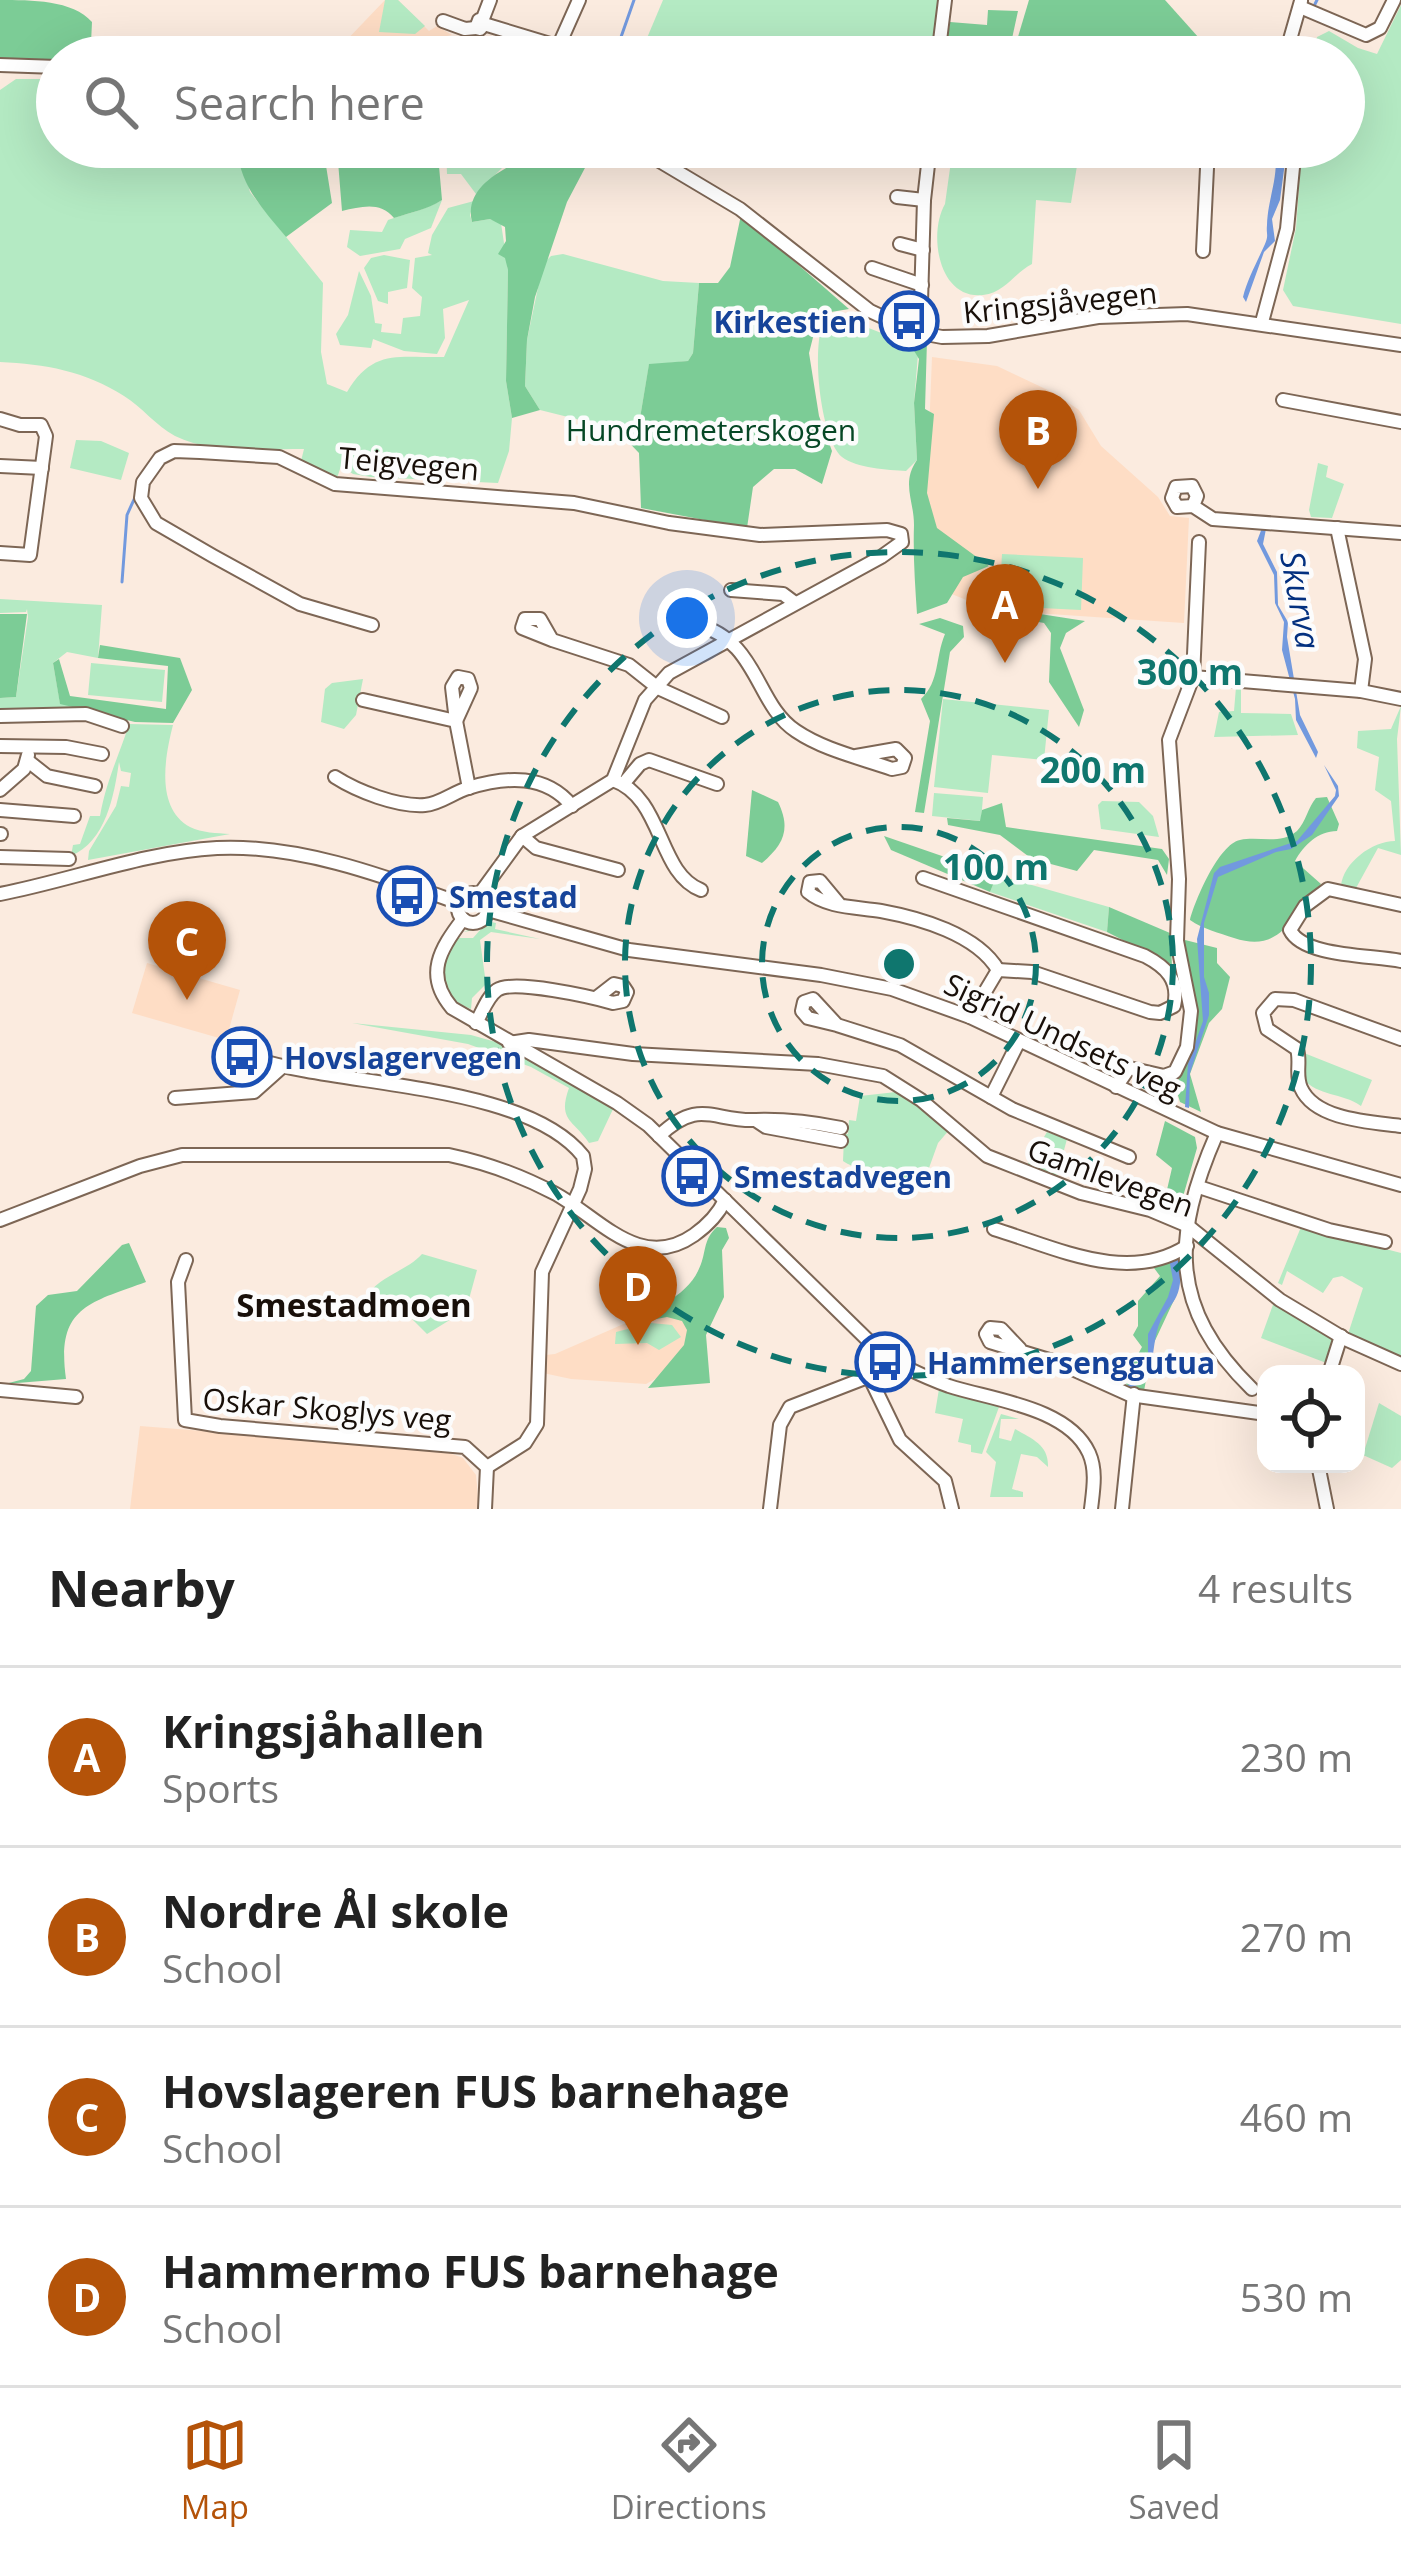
<!DOCTYPE html>
<meta charset="utf-8">
<style>
:root{--surface:#fff;--page:#f6f6f6;--text:#222;--muted:#767676;--line:#e0e0e0;--accent:#b45309}
body{margin:0;font-family:"Open Sans",sans-serif;background:var(--page);color:var(--text)}
.controls{position:absolute;right:36px;bottom:36px;display:grid;overflow:hidden;border-radius:24px;box-shadow:0 12px 48px #0002}
.controls button{width:108px;height:108px;display:grid;place-items:center;padding:0;border:0;border-bottom:3px solid var(--line);background:var(--surface);color:var(--text);font:60px sans-serif}
.you{position:absolute;left:687px;top:618px;width:42px;height:42px;margin:-30px;border:9px solid #fff;border-radius:50%;background:#1a73e8;box-shadow:0 0 0 18px #1a73e833}
.badge{display:grid;place-items:center;width:78px;height:78px;border-radius:50%;background:var(--accent);color:#fff;font-size:39px;font-weight:700}
.pin{position:absolute;translate:-50% -99px;filter:drop-shadow(0 3px 6px #0008)}
.pin::after{content:'';position:absolute;top:63px;width:42px;height:36px;background:inherit;clip-path:polygon(0 0,100% 0,50% 100%)}
.list{margin:0;padding:0;list-style:none}
h2{display:flex;justify-content:space-between;align-items:center;height:156px;margin:0;padding:0 48px;font-size:51px}
h2 small{font-size:39px;font-weight:400;color:var(--muted)}
.list li{display:grid;grid-template-columns:78px 1fr auto;gap:36px;align-items:center;box-sizing:border-box;height:180px;padding:0 48px;border-top:3px solid var(--line)}
.list b{display:block;font-size:45px;white-space:nowrap}
.list p{margin:0;font-size:39px;white-space:nowrap;color:var(--muted)}
.list em{font-size:39px;font-style:normal;color:var(--muted)}
.icon{flex:none;width:66px;height:66px;fill:none;stroke:currentColor;stroke-width:2;stroke-linecap:round;stroke-linejoin:round}
.map{position:relative;flex:none;width:1401px;height:1509px;overflow:hidden}
.search{position:absolute;background:var(--surface);box-shadow:0 12px 48px #0002;left:36px;right:36px;top:36px;height:132px;display:flex;align-items:center;gap:30px;box-sizing:border-box;padding:0 42px;border-radius:66px;color:var(--muted);font-size:45px}
.sheet{height:876px;background:var(--surface)}
nav{display:flex;justify-content:space-around;align-items:center;box-sizing:border-box;height:168px;border-top:3px solid var(--line);background:var(--surface);font-size:33px;color:var(--muted)}
nav a{display:grid;justify-items:center;gap:6px}
nav .on{color:var(--accent)}
.map>svg:first-child{display:block}
.built{fill:#feddc5}
.green{fill:#b4eac3}
.forest{fill:#7ccc96}
.water{fill:#7299de}
.lines{fill:none;stroke-linecap:round;stroke-linejoin:round}
.stream{stroke:#7299de;stroke-width:3}
.minor-casing{stroke:#7d6655;stroke-width:16}
.minor{stroke:#fff;stroke-width:12}
.ring{fill:none;stroke:#0f766e;stroke-width:6;stroke-dasharray:21 15}
.labels{text-anchor:middle;dominant-baseline:central;stroke-width:9;stroke-linejoin:round;paint-order:stroke}
.street-label{font-size:30px;fill:#180f09;stroke:#fcfcfc}
.transit-label{font-size:30px;font-weight:bold;fill:#164399;stroke:#fcfcfc;text-anchor:start}
.park-label{font-size:30px;fill:#064725;stroke:#fcfcfc}
.water-label{font-size:33px;font-style:italic;fill:#03307f;stroke:#fcfcfc}
.neighbourhood-label{font-size:33px;font-weight:bold;fill:#180f09;stroke:#fcfcfc}
.centre{fill:#0f766e;stroke:#fcfcfc;stroke-width:6}
.ring-label{font-size:36px;text-anchor:middle;font-weight:bold;fill:#0f766e;stroke:#fcfcfc;stroke-width:9;stroke-linejoin:round;paint-order:stroke}
</style>
<div class="map">
<svg width="1401" height="1509" viewBox="0 0 1401 1509">
<rect width="100%" height="100%" fill="#fbebdf"/>
<g class="built">
<path d="M385 0H398L429 31 437 26 452 35 447 36 443 57H339L342 45Z"/>
<path d="M932 357 997 366 1054 393 1079 410 1101 446 1158 497 1170 516 1189 518 1184 623 991 610 932 586 926 508Z"/>
<path d="M147 963 240 990 226 1040 132 1013Z"/>
<path d="M683 1298 699 1355 646 1384 571 1379 543 1373 545 1355 555 1354Z"/>
<path d="M140 1426 441 1450 463 1458 476 1475 479 1509H130Z"/>
</g>
<g class="green">
<path d="M385 0H398L425 26 415 34 379 32Z"/>
<path d="M663 0H941L934 57H639Z"/>
<path d="M1401 5V324L1293 306 1283 290 1296 228 1302 147H1344V57H1312L1317 37 1329 31 1358 48 1377 54Z"/>
<path d="M16 79H57V147H238L250 192 323 283 321 352 327 384 347 392C373 348 399 358 444 357L469 300 443 309 445 338 437 354 404 351 373 339 371 348 340 345 336 334 348 315 359 271 371 296 375 323 382 324 381 332 401 334 403 318 420 316 422 297 412 288 415 258 432 255 428 253 432 235 448 208 474 201 470 215 472 222 490 219 501 223 508 270 506 381 512 418 509 451 498 483 371 477 353 474 341 466 336 481 300 465 304 449C265 449 211 454 175 436 156 426 142 407 124 396 85 371 45 364 0 362V90Z"/>
<path d="M446 147H546L504 166 476 194 461 174H447Z"/>
<path d="M953 147H1080L1071 203 1036 200 1032 264C1014 273 1006 292 983 295 938 300 928 233 945 204Z"/>
<path d="M442 200 431 228 405 239 400 249 360 256 347 247 350 230 382 232 388 220C408 213 425 210 442 200Z"/>
<path d="M563 254 663 281 699 283 693 353 688 361 649 365 640 418 616 429 540 410 525 386 527 340 543 264 551 256Z"/>
<path d="M384 255 410 260 407 288 388 292V304L378 301 364 268 371 258Z"/>
<path d="M838 316 912 345 918 354 914 403 917 460 906 471C888 470 856 468 842 457 820 438 811 345 824 321Z"/>
<path d="M76 440 101 441 129 453 121 480 70 468Z"/>
<path d="M1318 463 1328 466 1326 477 1344 484 1332 518 1311 517 1309 510Z"/>
<path d="M1002 554 1083 558 1081 610 999 606Z"/>
<path d="M0 599 102 605 98 658 67 652 53 663 60 703 78 708 0 709V698L16 697 28 617 27 609 26 612 0 613Z"/>
<path d="M91 663 165 670 162 702 88 695Z"/>
<path d="M363 679 356 715 344 729 321 722 325 689 332 683Z"/>
<path d="M1236 687 1241 688V713L1291 714 1298 735 1214 737 1219 712 1234 711Z"/>
<path d="M943 699 1049 710 1044 760 992 755 988 793 934 787Z"/>
<path d="M1401 706 1397 739 1401 855 1378 848 1356 888 1341 886C1343 863 1372 841 1395 841L1391 801 1375 790 1379 757 1357 748 1358 731 1391 729Z"/>
<path d="M129 724 173 725C165 756 155 808 190 827 202 833 217 833 230 834L88 860 89 851 116 806 121 786 129 787 131 773 121 771 119 762C114 796 106 841 71 856L73 845 80 844 90 816H100C106 781 119 756 129 724Z"/>
<path d="M934 793 983 797 981 821 932 816Z"/>
<path d="M1102 801 1139 802 1153 816 1159 837 1101 829 1098 805Z"/>
<path d="M997 875 1109 907 1107 932 990 892Z"/>
<path d="M491 922 496 923 495 929 540 939 491 932 480 940 486 984 472 998 471 1009C435 996 441 966 454 938H473L481 929 463 932Z"/>
<path d="M352 1023 471 1035 503 1044 614 1107 598 1141 589 1143C574 1120 557 1121 569 1088L531 1067 468 1044Z"/>
<path d="M1304 1053 1372 1080 1361 1106C1341 1092 1319 1097 1302 1078L1306 1063Z"/>
<path d="M896 1092 905 1093 950 1129 938 1143 929 1168 910 1185C893 1177 851 1168 843 1161L844 1139 771 1121 848 1134 849 1120 856 1121 860 1096Z"/>
<path d="M1047 1132 1067 1139 1056 1180 1026 1167Z"/>
<path d="M1301 1227 1401 1253V1361L1348 1334 1363 1288 1342 1276 1333 1278 1323 1293 1287 1271 1282 1285 1278 1283Z"/>
<path d="M422 1254 477 1270 466 1310 427 1334 407 1314 366 1299C375 1277 406 1272 422 1254Z"/>
<path d="M1274 1302 1331 1334 1336 1343 1329 1364 1261 1338Z"/>
<path d="M651 1323 672 1325 681 1337 659 1350 647 1343 615 1344 616 1332Z"/>
<path d="M939 1389 999 1407 982 1454 971 1452V1445L958 1442 963 1419 935 1413Z"/>
<path d="M1379 1403 1401 1416V1460L1392 1468 1363 1455Z"/>
<path d="M1001 1414 1019 1419H1001L999 1438 1011 1441 1015 1429C1032 1439 1049 1445 1048 1467L1037 1457 1021 1454 1012 1489 1023 1492V1497H990L996 1462 986 1452Z"/>
</g>
<g class="forest">
<path d="M0 0C31 0 73 0 92 22L91 43 79 57H57V61L0 59Z"/>
<path d="M1029 0H1165L1216 57H1012Z"/>
<path d="M988 10 1018 11 1008 57H945L950 22 987 25Z"/>
<path d="M323 147 332 203 286 237C263 209 240 186 237 148Z"/>
<path d="M342 147H420L439 166 442 200C426 210 412 212 394 218 380 201 361 207 342 211L337 149Z"/>
<path d="M546 147H596L567 202 535 297 527 340 525 386 540 410 512 418 506 381 508 270 505 258 498 254 506 241 505 227 490 219 472 222C462 181 517 164 546 147Z"/>
<path d="M741 215 849 309 819 314 809 353 819 416 832 451 822 484 795 469H774L753 487 747 528 641 508 639 453 616 429 640 418 649 364 688 361 693 353 699 283H718L730 267Z"/>
<path d="M912 337 927 340 925 409 934 414 927 493 937 528 989 566 963 577 947 603 917 614C915 584 913 555 914 525 914 500 901 483 917 460L914 403 919 359 910 344Z"/>
<path d="M996 583 995 607 1085 621 1066 633 1060 648 1084 710 1079 727 1049 682 1051 633 1044 623 971 609 979 593Z"/>
<path d="M0 614H27L16 697 0 698Z"/>
<path d="M940 618 963 626 964 637 950 652 924 813 915 812 930 721 921 699C940 681 935 658 945 634L919 624Z"/>
<path d="M100 645 180 658 192 690 173 723 135 722 60 704 53 663 59 659 70 696 166 709 168 666 98 658Z"/>
<path d="M752 790 778 802C791 829 784 844 762 863L746 856Z"/>
<path d="M1327 797 1339 824 1337 831C1318 831 1304 845 1295 861L1321 884C1292 915 1282 954 1234 938 1219 933 1203 929 1190 920 1195 900 1219 844 1240 840 1259 836 1281 845 1297 831 1306 822 1308 807 1316 798Z"/>
<path d="M1002 803 1006 827 1162 849 1169 859 1167 875 1158 860 1094 850 1077 871 1032 859 1000 835 948 825 947 818 980 821 982 810Z"/>
<path d="M884 836 997 875 990 892 891 850Z"/>
<path d="M1109 907 1170 933 1172 965 1107 932Z"/>
<path d="M1181 939 1217 948V963L1230 977 1222 1009 1209 1023 1190 1074 1201 1112 1180 1102 1176 1089 1192 1031Z"/>
<path d="M1165 1121 1195 1137 1197 1148 1180 1207 1174 1212 1163 1207 1172 1168 1156 1155Z"/>
<path d="M717 1227 726 1228 729 1238 722 1250 724 1297 706 1335 710 1383 648 1388 684 1345 687 1330 682 1321 667 1317 625 1325C649 1312 686 1297 698 1271 707 1254 702 1240 717 1227Z"/>
<path d="M129 1243 146 1282C88 1303 56 1308 66 1379L5 1384 24 1379 31 1371 36 1306 48 1295 77 1291 122 1245Z"/>
<path d="M1176 1255 1175 1298 1152 1347 1144 1391 1122 1383 1142 1347 1133 1335 1138 1326V1301L1160 1276 1151 1264Z"/>
</g>
<g class="water">
<path d="M1275 147H1287L1280 200 1272 219 1275 241 1264 252 1246 302 1243 297C1247 280 1258 260 1265 244 1269 234 1266 235 1267 225 1268 196 1279 180 1275 147Z"/>
<path d="M1262 528 1266 529 1263 544 1277 572 1278 605 1288 622 1287 637 1300 715 1318 752 1316 758 1296 720 1295 699 1282 650 1284 622 1275 603 1274 575 1257 541Z"/>
<path d="M1324 765 1338 786 1339 796 1312 835 1291 849 1276 852 1218 877 1204 923V977L1209 993V1015L1190 1073 1189 1108 1185 1107 1188 1064 1203 1021 1197 939 1214 873 1220 867 1297 841 1335 796 1336 790Z"/>
<path d="M1169 1258 1180 1260C1184 1309 1166 1299 1157 1331 1150 1360 1157 1370 1131 1390L1125 1388 1140 1374 1148 1359V1334L1168 1297 1173 1280Z"/>
</g>
<g class="lines">
<g class="stream">
<path d="M1315 4 1317 0"/>
<path d="M614 57 634 0"/>
<path d="M122 582 127 515 136 495"/>
</g>
<defs>
<g id="minor">
<path d="M1300 7 1366 35 1380 28 1394 0"/>
<path d="M443 21 465 29 476 28"/>
<path d="M482 21 490 0"/>
<path d="M484 24 479 20 476 28 480 29 484 24 593 57"/>
<path d="M559 45 579 0"/>
<path d="M938 57 945 0"/>
<path d="M1285 57 1301 1"/>
<path d="M0 65 57 67"/>
<path d="M636 147 740 209 870 311 915 332 942 337 988 336 1098 317 1187 314 1401 345"/>
<path d="M879 147 894 153"/>
<path d="M897 197 924 200"/>
<path d="M900 244 923 250"/>
<path d="M1203 251 1208 147"/>
<path d="M872 268 922 285"/>
<path d="M921 302 924 200 930 147"/>
<path d="M1262 322 1287 229 1295 147"/>
<path d="M1283 400 1401 422"/>
<path d="M0 419 20 425H41L46 436 30 555 0 553"/>
<path d="M0 466 42 468"/>
<path d="M1193 506 1197 496 1192 486 1176 487 1172 498 1177 507 1193 506 1213 519 1401 533"/>
<path d="M1337 528 1365 659 1361 691"/>
<path d="M731 590 783 594 795 603"/>
<path d="M696 624C759 641 755 704 796 731 824 750 861 758 892 769L902 767 905 758 896 749 856 756"/>
<path d="M372 625 300 604 213 556 156 523 141 498 143 482 160 458 174 451 200 452 279 457 335 484 574 503 669 523 760 535 887 530 901 534 902 542 881 557 669 673 645 700 613 780 522 836 479 895"/>
<path d="M552 640 522 628 525 619H540L552 640 629 665 658 688 722 717"/>
<path d="M458 677 468 679 471 688 456 721 452 687Z"/>
<path d="M1193 677 1361 691 1401 699"/>
<path d="M363 700 456 721 469 788"/>
<path d="M0 716 86 714 122 726"/>
<path d="M0 746 66 747 102 754"/>
<path d="M28 761 47 776 95 786"/>
<path d="M335 777C357 791 397 807 425 805 440 804 454 792 468 788 507 776 546 774 572 806"/>
<path d="M613 780C664 798 657 873 701 890"/>
<path d="M624 783 640 764 649 760 717 784"/>
<path d="M0 790 24 769 28 755"/>
<path d="M0 810 74 816"/>
<path d="M0 834H1"/>
<path d="M522 836 536 848 618 870"/>
<path d="M0 857 69 859"/>
<path d="M923 878 1145 956C1166 967 1180 980 1174 1006L1160 1013 1150 1012 1032 972 998 970"/>
<circle cx="473" cy="908" r="15"/>
<path d="M0 894C72 880 144 852 217 848 298 844 384 876 459 903"/>
<path d="M840 905 820 881 810 882 808 892C827 908 857 907 881 911 919 918 977 934 998 970L970 1017"/>
<path d="M1401 905 1328 889 1305 906 1290 930C1303 957 1372 955 1401 961"/>
<path d="M488 910 629 950 821 975 892 989 970 1017 1217 1133 1401 1185"/>
<path d="M463 919C440 949 424 975 452 1008L617 1103 648 1125 881 1353C902 1367 925 1377 949 1386 992 1400 1068 1407 1089 1453 1097 1471 1093 1491 1091 1509"/>
<path d="M476 1023C482 1013 487 997 497 990 513 979 592 997 613 1003L623 1001 627 992 623 986 614 984 596 998"/>
<path d="M837 1025 808 1018 802 1011 804 1002 813 999 837 1025 900 1045 1012 1109 1129 1157"/>
<path d="M1401 1039 1294 1000 1275 999 1263 1013 1267 1029 1297 1049C1301 1062 1295 1075 1301 1088 1315 1120 1371 1122 1401 1126"/>
<path d="M509 1043 529 1040 633 1054 818 1064 883 1076 921 1100 987 1156 1081 1193 1150 1210 1188 1226 1280 1300 1345 1339 1401 1364"/>
<path d="M256 1059C343 1087 525 1083 583 1156L585 1169 580 1189 542 1272 537 1424 525 1443 487 1467"/>
<path d="M1116 1087 1129 1068 1164 1076 1175 1072 1187 1047 1191 1011 1177 941 1179 879 1169 740 1193 677 1199 542"/>
<path d="M991 1097 1019 1041"/>
<path d="M175 1098 254 1092 282 1067"/>
<path d="M757 1121 766 1127 841 1141"/>
<path d="M1217 1133C1172 1236 1169 1308 1252 1389"/>
<path d="M659 1136C700 1097 713 1122 756 1120 786 1119 811 1122 841 1128"/>
<path d="M1199 1187 1329 1230 1385 1242"/>
<path d="M0 1220 140 1166 182 1155H449C487 1163 520 1175 554 1193 599 1217 640 1273 694 1235 708 1225 718 1215 725 1200"/>
<path d="M994 1229C1055 1247 1127 1285 1187 1246"/>
<path d="M186 1260 178 1282 185 1420 220 1426 465 1447 487 1467 485 1509"/>
<path d="M1020 1349 1001 1329 990 1328 986 1334 990 1342 1059 1363 1130 1395 1266 1414"/>
<path d="M868 1374 900 1440 945 1481 952 1509"/>
<path d="M1329 1374 1341 1336"/>
<path d="M0 1390 76 1397"/>
<path d="M1318 1464 1327 1509"/>
<path d="M770 1509 780 1425 790 1407 865 1378 881 1353"/>
<path d="M1122 1509 1134 1394"/>
</g>
</defs>
<use href="#minor" class="minor-casing"/>
<use href="#minor" class="minor"/>
</g>
<g class="ring">
<circle cx="899" cy="964" r="137"/>
<circle cx="899" cy="964" r="274"/>
<circle cx="899" cy="964" r="412"/>
</g>
<defs>
<symbol id="bus-ring" viewBox="-11 -11 22 22"><circle r="9.5" fill="#fcfcfc" stroke="#1a4fb4" stroke-width="1.5"/><path d="M-5-6H5V4H4V6H2V4H-2V6H-4V4H-5ZM-3.5-4V0h7V-4ZM-3.5 1.2v1.5H-2V1.2ZM2 1.2v1.5H3.5V1.2Z" fill="#1a4fb4"/></symbol>
</defs>
<g fill-rule="evenodd">
<use href="#bus-ring" x="876" y="288" width="66" height="66"/>
<use href="#bus-ring" x="374" y="863" width="66" height="66"/>
<use href="#bus-ring" x="209" y="1024" width="66" height="66"/>
<use href="#bus-ring" x="659" y="1143" width="66" height="66"/>
<use href="#bus-ring" x="852" y="1329" width="66" height="66"/>
</g>
<g class="labels">
<g class="street-label">
<text transform="translate(1060 302) rotate(-6)">Kringsjåvegen</text>
<text transform="translate(409 463) rotate(5)">Teigvegen</text>
<text transform="translate(1063 1036) rotate(25)">Sigrid Undsets veg</text>
<text transform="translate(1111 1177) rotate(20)">Gamlevegen</text>
<text transform="translate(327 1409) rotate(5)">Oskar Skoglys veg</text>
</g>
<g class="transit-label">
<text x="867" y="321" text-anchor="end">Kirkestien</text>
<text x="449" y="896">Smestad</text>
<text x="284" y="1057">Hovslagervegen</text>
<text x="734" y="1176">Smestadvegen</text>
<text x="927" y="1362">Hammersenggutua</text>
</g>
<g class="park-label">
<text x="711" y="429">Hundremeterskogen</text>
</g>
<g class="water-label">
<text transform="translate(1301 600) rotate(80)">Skurva</text>
</g>
<g class="neighbourhood-label">
<text x="354" y="1304">Smestadmoen</text>
</g>
</g>
<circle cx="899" cy="964" r="18" class="centre"/>
<g class="ring-label">
<text x="1190" y="685">300 m</text>
<text x="1093" y="783">200 m</text>
<text x="996" y="880">100 m</text>
</g>
</svg>
<div class="controls">
<button><svg class="icon" aria-label="locate" viewBox="0 0 24 24"><circle cx="12" cy="12" r="6"/><path d="M12 2v4M12 18v4M2 12h4M18 12h4"/></svg></button>
</div>
<div class="you"></div>
<div class="pin badge" style="left:1005px;top:663px">A</div>
<div class="pin badge" style="left:1038px;top:489px">B</div>
<div class="pin badge" style="left:187px;top:1000px">C</div>
<div class="pin badge" style="left:638px;top:1345px">D</div>
<div class="search"><svg class="icon" aria-label="search" viewBox="0 0 24 24"><circle cx="10" cy="10" r="6"/><path d="M15 15l6 6"/></svg>Search here</div>
</div>
<section class="sheet">
<h2>Nearby<small>4 results</small></h2>
<ul class="list">
<li><span class="badge">A</span><div><b>Kringsjåhallen</b><p>Sports</p></div><em>230 m</em></li>
<li><span class="badge">B</span><div><b>Nordre Ål skole</b><p>School</p></div><em>270 m</em></li>
<li><span class="badge">C</span><div><b>Hovslageren FUS barnehage</b><p>School</p></div><em>460 m</em></li>
<li><span class="badge">D</span><div><b>Hammermo FUS barnehage</b><p>School</p></div><em>530 m</em></li>
</ul>
</section>
<nav>
<a class="on"><svg class="icon" aria-label="map" viewBox="0 0 24 24"><path d="M3 6l6-2 6 2 6-2v14l-6 2-6-2-6 2zM9 4v14M15 6v14"/></svg>Map</a>
<a><svg class="icon" aria-label="directions" viewBox="0 0 24 24"><path d="M12 3l9 9-9 9-9-9zM9 14v-3h6M13 9l2 2-2 2"/></svg>Directions</a>
<a><svg class="icon" aria-label="saved" viewBox="0 0 24 24"><path d="M7 4h10v16l-5-4-5 4z"/></svg>Saved</a>
</nav>
